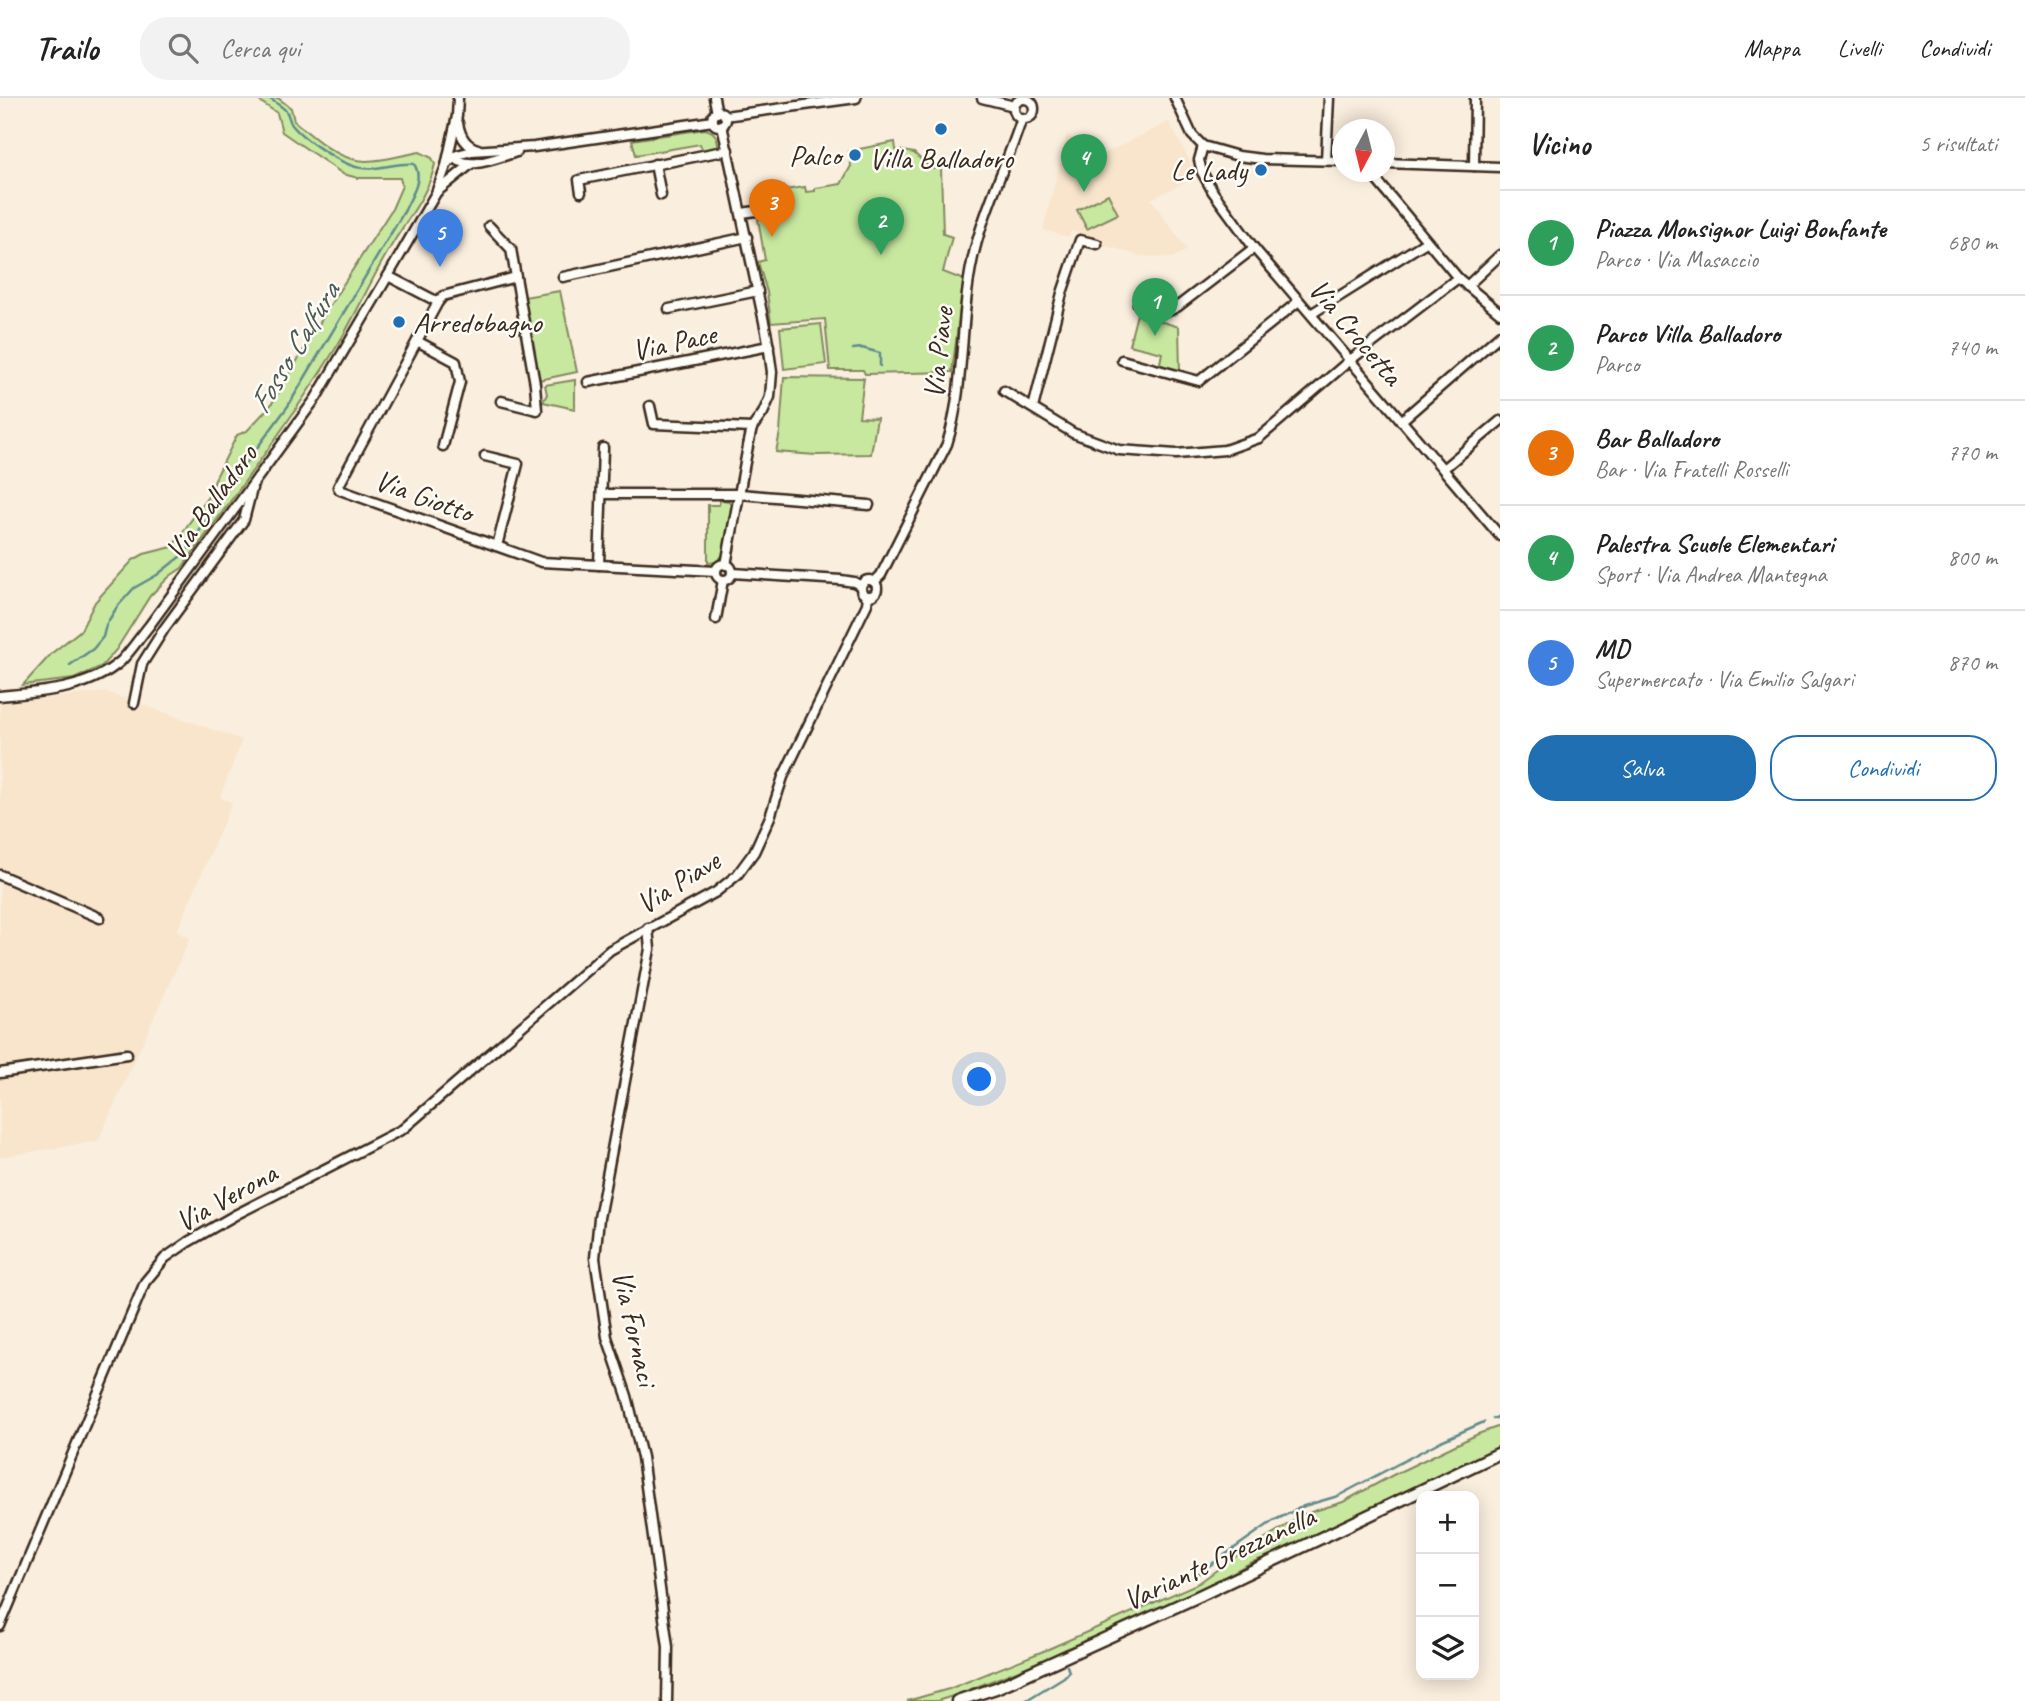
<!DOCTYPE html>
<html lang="it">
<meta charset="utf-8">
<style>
:root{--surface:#fff;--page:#f2f2f2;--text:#222;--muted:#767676;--line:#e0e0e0;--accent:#1f6fb2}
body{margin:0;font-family:Caveat,sans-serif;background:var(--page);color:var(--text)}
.controls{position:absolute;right:21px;bottom:21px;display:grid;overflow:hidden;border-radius:14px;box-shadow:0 4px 18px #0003}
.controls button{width:63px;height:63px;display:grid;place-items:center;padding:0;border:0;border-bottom:2px solid var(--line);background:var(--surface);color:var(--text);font:35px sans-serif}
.compass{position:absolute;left:1332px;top:21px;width:63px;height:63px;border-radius:50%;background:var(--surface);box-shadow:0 4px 18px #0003;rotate:187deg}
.you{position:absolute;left:980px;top:982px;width:24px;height:24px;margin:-18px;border:5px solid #fff;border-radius:50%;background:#1a73e8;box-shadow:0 0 0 10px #1a73e833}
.badge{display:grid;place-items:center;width:46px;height:46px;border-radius:50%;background:var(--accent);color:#fff;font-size:23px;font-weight:700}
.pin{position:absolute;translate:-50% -58px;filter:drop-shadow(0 2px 4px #0008)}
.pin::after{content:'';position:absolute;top:37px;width:24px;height:21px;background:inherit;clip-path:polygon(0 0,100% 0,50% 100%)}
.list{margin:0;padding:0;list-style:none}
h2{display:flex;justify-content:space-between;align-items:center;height:91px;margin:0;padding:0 28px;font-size:30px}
h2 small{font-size:23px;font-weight:400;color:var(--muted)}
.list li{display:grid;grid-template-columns:46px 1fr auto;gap:21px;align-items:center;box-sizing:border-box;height:105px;padding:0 28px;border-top:2px solid var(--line)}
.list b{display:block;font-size:26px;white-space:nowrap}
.list p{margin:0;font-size:23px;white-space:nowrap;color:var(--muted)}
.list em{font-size:23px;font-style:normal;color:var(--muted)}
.actions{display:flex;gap:14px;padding:21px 28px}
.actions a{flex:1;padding:16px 0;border:2px solid var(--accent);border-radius:28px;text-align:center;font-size:24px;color:var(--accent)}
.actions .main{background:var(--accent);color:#fff}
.icon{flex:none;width:38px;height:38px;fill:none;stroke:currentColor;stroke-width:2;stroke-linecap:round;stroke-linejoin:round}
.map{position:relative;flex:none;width:1500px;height:1603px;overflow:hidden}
header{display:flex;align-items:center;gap:42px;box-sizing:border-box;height:98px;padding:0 35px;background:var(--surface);border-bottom:2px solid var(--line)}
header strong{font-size:33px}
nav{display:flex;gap:38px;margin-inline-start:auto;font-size:24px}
.search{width:490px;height:63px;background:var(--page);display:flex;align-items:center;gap:18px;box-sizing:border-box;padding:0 24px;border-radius:28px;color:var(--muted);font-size:26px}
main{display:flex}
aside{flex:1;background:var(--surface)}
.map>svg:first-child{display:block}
.built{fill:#f8e5cc}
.green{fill:#c8e8a0;stroke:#82895f;stroke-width:2}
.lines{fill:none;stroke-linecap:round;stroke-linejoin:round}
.stream{stroke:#618b8b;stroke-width:2.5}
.minor-casing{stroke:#3b2a1e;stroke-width:13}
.major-casing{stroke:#3b2a1e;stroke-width:15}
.minor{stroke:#fdfcf7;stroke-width:8}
.major{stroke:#fdfcf7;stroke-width:10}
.poi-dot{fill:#1f6fb2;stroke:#fdfcf7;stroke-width:2.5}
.labels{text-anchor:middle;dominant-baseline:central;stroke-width:5;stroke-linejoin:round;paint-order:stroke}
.poi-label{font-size:30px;fill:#3b2a1e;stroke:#fdfcf7;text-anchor:end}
.street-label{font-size:30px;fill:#3b2a1e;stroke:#fdfcf7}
.water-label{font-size:32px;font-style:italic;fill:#4e5b55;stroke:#fdfcf7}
</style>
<header>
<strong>Trailo</strong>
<div class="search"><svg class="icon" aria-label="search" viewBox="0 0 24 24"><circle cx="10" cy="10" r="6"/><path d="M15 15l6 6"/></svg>Cerca qui</div>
<nav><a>Mappa</a><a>Livelli</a><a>Condividi</a></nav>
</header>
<main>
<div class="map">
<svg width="1500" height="1603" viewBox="0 0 1500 1603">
<rect width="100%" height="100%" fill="#faeede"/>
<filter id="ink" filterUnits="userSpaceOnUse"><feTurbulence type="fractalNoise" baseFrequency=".0143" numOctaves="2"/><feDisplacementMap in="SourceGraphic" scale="14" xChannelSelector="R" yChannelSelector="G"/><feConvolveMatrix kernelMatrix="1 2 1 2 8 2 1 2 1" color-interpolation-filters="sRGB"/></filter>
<g filter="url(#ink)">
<g class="built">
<path d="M1169 24 1198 78 1151 101 1187 152 1172 160 1140 158 1104 147V141L1071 133 1069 139 1043 132 1067 36 1073 42 1084 48 1091 62Z"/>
<path d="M106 594 242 642 220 699 232 705 177 833 190 840 98 1043 0 1059V605Z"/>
</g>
<g class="green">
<path d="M255 0H278L291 10 294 23C314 39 338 63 366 63 384 63 403 57 420 54L432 60 435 66C428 98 406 122 390 150 370 183 355 220 334 253 287 328 234 398 182 470L170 478 150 498 116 552 102 568 74 581 23 587 52 555 81 532 95 504 133 462 144 456 172 449 212 393 215 381 237 337 247 333 271 307 335 199 392 111 402 88 400 80H358L343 76 282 34 277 15Z"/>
<path d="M705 31C717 34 717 40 719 51L703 53 700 46 636 57 632 42Z"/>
<path d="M895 44 896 52 914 55 931 71 941 70 943 136 952 139 943 174 964 182 952 274 865 276 863 272H830L825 221 771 225 767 194 758 164 765 162 758 121 779 118V92L784 89 785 92 805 89 806 94 815 93V90L841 86 851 68 849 53Z"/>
<path d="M1108 96 1118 116 1087 131 1077 112Z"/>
<path d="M560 193 577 274 539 282 524 199Z"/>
<path d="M1137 216 1179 229 1180 275 1159 270 1162 255 1129 247Z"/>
<path d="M821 226 826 266 784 271 780 230Z"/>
<path d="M784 279 864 280 859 319 877 320 871 356 816 357 776 354 780 334Z"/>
<path d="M575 282V311L543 304 547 296 545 287Z"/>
<path d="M720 402 729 403 734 410 726 453 717 464 708 465V407H719Z"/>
<path d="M1500 1328V1349L1286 1452 1250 1465 1205 1490 1074 1550 956 1597 937 1603H907L949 1591 1046 1552 1199 1485 1233 1460 1305 1416 1343 1404 1393 1377 1478 1336Z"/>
</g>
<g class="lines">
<g class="stream">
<path d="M853 251 862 250 880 255V268"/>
<path d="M70 567 93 551 103 539 106 527 117 509 134 490 157 477 186 454 223 396 288 308 405 112C411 98 424 81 414 66 395 64 376 74 356 69 338 64 303 41 292 27 289 23 289 17 286 13 282 8 274 4 269 0"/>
<path d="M1493 1321 1500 1318"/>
<path d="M1189 1482 1273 1423 1304 1408 1338 1398 1441 1343 1484 1324"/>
<path d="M1025 1603 1064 1579 1069 1574 1067 1568"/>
</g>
<defs>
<g id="minor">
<path d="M714 0 717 15"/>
<path d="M982 0 1014 8"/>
<path d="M1175 0 1192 37 1203 48 1238 58 1262 61 1342 63"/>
<circle cx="1024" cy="11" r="10"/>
<circle cx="719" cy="21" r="7"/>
<path d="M725 18 856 0"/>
<path d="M458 25C460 37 465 48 478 51"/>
<path d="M722 27 767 238 772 274 770 299 763 315 752 330 748 348 726 467"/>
<path d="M1203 48 1199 62 1202 74 1213 94 1254 150 1500 438"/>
<path d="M451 57C467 75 498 59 517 54"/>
<path d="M1326 62 1329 0"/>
<path d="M448 65 457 57 472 53 534 49 713 23"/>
<path d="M1384 65 1500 69"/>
<path d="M655 66 661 97"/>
<path d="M1474 68 1475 0"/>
<path d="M1370 74 1458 180 1500 215"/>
<path d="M438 93 471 66"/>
<path d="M581 94 579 82 728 52"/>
<path d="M742 115 783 109"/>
<path d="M489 128 511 151 535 286 537 312 501 303"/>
<path d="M388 178 438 204 443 198 516 179"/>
<path d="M563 179 747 139"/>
<path d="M1467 188 1500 157"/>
<path d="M438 204 338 389 340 392 541 464 716 473"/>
<path d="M1138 206 1169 213 1177 209 1254 150"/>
<path d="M669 211 758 193"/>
<path d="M1311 216 1426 144"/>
<path d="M417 243 456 264 460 284 443 348"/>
<path d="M1122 262 1199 283 1299 203"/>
<path d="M588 284 769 248"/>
<path d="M1004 293 1073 335 1119 352 1176 356 1225 352 1259 340 1349 263 1458 180"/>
<path d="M650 308 654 326 752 330"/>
<path d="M1033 310 1062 195 1080 142 1097 146"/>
<path d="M1401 323 1500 237"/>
<path d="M485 358 518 366 497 448"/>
<path d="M1443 371 1500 323"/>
<path d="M603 396H740L869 407"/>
<circle cx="724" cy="474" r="8"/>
<path d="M599 467 603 350"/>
<path d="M732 475 841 482 854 484 861 488"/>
<circle cx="869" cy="490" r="8"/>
<path d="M874 484 881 477 947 346C966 286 959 213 975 151 986 106 1008 64 1022 20"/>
<path d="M716 521 723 482"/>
<path d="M0 598C42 594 88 592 121 563 131 553 140 539 149 528L316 300 388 178 436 95 446 68 457 18 458 0"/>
<path d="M134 605 142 566 164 531 244 422 252 391"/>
<path d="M0 777 100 820"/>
<path d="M648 830 650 851 599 1120 595 1160 607 1239 627 1298 642 1359 668 1549 667 1603"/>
<path d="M0 975 127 956"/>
<path d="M0 1528 145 1184 165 1160 188 1144 237 1116 403 1031 610 852 716 794 737 777 754 754 770 719 783 679 867 506 868 498"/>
</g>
<path id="major" d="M957 1603 996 1590 1199 1498 1500 1355"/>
</defs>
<use href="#minor" class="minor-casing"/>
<use href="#major" class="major-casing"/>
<use href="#minor" class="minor"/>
<use href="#major" class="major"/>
</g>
</g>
<g class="poi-dot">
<circle cx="941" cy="31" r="7"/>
<circle cx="855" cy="57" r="7"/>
<circle cx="1261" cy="72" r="7"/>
<circle cx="399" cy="224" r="7"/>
</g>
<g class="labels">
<g class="poi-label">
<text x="841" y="57">Palco</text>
<text x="941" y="60" text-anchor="middle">Villa Balladoro</text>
<text x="1247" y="72">Le Lady</text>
<text x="413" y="224" text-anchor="start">Arredobagno</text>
</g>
<g class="street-label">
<text transform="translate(1356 234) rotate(50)">Via Crocetta</text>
<text transform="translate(674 244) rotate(-12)">Via Pace</text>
<text transform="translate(938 255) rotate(-84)">Via Piave</text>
<text transform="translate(424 398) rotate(20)">Via Giotto</text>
<text transform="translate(211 404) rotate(-54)">Via Balladoro</text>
<text transform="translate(678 784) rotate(-32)">Via Piave</text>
<text transform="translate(226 1099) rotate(-29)">Via Verona</text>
<text transform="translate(635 1230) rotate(77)">Via Fornaci</text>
<text transform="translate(1219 1460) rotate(-25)">Variante Grezzanella</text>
</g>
<g class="water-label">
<text transform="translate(294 250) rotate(-59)">Fosso Calfura</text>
</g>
</g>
</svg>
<div class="controls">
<button>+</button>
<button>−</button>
<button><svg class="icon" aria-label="layers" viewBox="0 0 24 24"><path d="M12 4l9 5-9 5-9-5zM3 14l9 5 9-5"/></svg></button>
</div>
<svg class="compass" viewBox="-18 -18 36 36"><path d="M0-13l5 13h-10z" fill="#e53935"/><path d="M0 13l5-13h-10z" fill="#767676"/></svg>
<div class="you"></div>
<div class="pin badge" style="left:1155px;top:238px;background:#2e9e5b">1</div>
<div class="pin badge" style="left:881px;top:157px;background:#2e9e5b">2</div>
<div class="pin badge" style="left:772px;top:139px;background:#e8710a">3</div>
<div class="pin badge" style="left:1084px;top:94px;background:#2e9e5b">4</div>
<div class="pin badge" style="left:440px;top:169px;background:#3f7fe0">5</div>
</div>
<aside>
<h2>Vicino<small>5 risultati</small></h2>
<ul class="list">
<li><span class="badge" style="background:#2e9e5b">1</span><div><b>Piazza Monsignor Luigi Bonfante</b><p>Parco · Via Masaccio</p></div><em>680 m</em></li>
<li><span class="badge" style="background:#2e9e5b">2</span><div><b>Parco Villa Balladoro</b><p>Parco</p></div><em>740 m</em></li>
<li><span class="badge" style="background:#e8710a">3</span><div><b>Bar Balladoro</b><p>Bar · Via Fratelli Rosselli</p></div><em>770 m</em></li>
<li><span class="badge" style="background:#2e9e5b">4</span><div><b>Palestra Scuole Elementari</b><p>Sport · Via Andrea Mantegna</p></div><em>800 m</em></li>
<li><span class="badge" style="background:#3f7fe0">5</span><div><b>MD</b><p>Supermercato · Via Emilio Salgari</p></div><em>870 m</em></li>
</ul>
<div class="actions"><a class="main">Salva</a><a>Condividi</a></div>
</aside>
</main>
